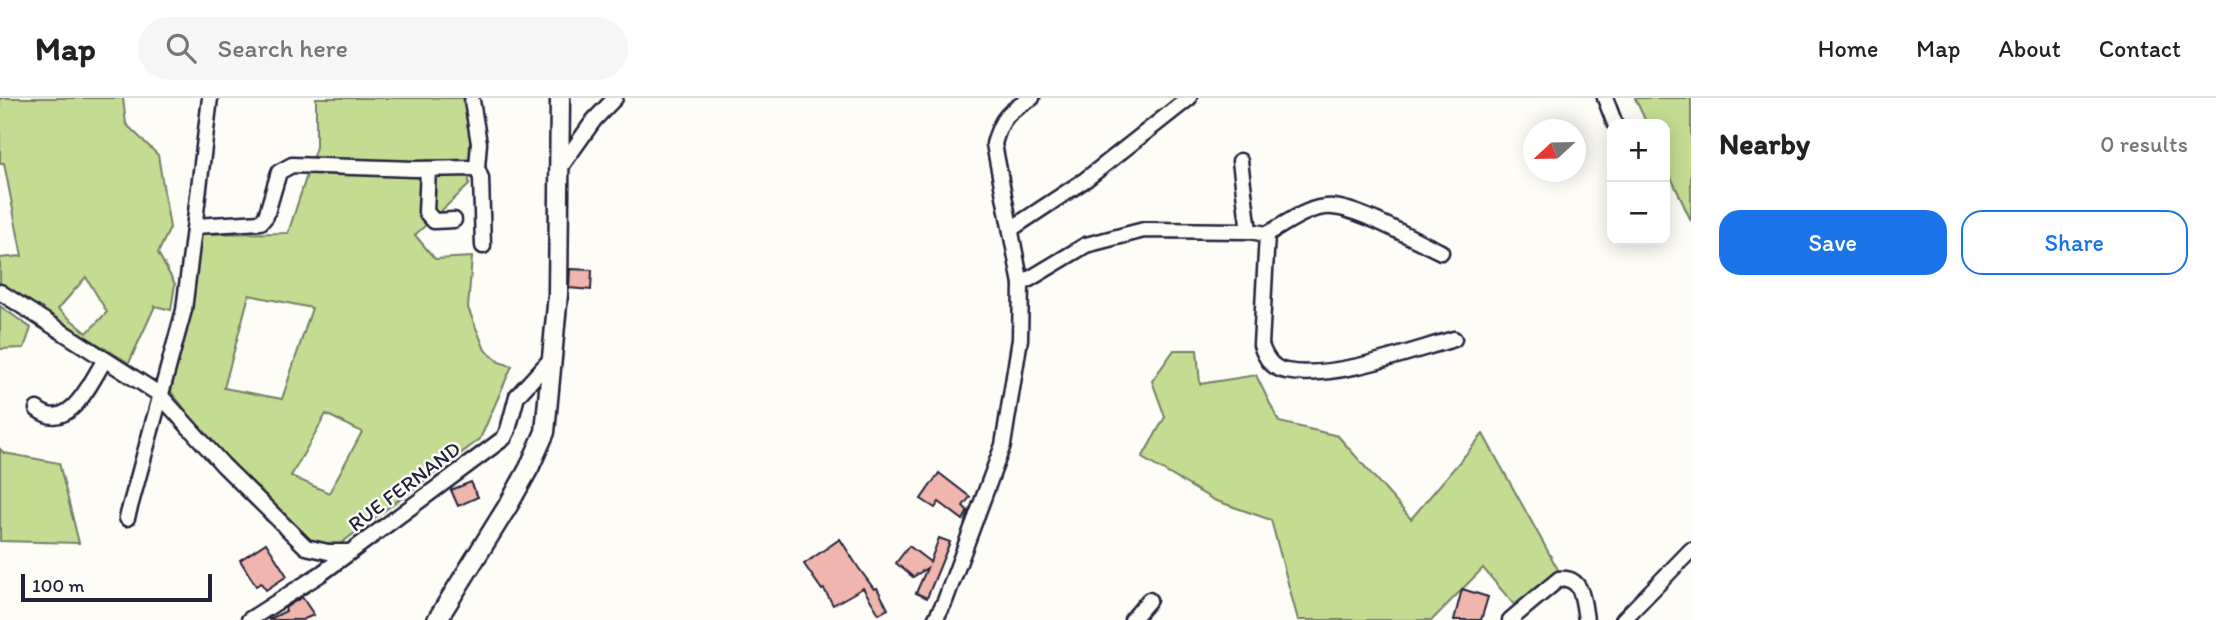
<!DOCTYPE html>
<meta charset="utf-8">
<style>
:root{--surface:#fff;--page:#f6f6f6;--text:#222;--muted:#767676;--line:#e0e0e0;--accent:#1a73e8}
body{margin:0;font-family:Itim,sans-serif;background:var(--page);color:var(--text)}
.controls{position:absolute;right:21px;top:21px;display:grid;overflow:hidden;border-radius:14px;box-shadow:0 4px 18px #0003}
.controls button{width:63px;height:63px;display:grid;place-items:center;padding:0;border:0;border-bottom:2px solid var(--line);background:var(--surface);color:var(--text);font:35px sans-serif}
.compass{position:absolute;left:1523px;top:21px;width:63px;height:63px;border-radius:50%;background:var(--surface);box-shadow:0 4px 18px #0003;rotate:248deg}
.scale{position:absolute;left:21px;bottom:18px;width:191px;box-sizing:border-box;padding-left:7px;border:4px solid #22223b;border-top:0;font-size:19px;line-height:24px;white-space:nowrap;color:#22223b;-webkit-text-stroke:5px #fdfcf7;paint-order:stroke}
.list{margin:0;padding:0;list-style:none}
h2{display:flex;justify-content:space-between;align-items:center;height:91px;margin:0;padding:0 28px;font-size:30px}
h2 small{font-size:23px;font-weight:400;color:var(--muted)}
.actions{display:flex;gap:14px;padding:21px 28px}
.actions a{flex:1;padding:16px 0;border:2px solid var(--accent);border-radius:21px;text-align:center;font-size:24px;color:var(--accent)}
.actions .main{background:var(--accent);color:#fff}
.icon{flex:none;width:38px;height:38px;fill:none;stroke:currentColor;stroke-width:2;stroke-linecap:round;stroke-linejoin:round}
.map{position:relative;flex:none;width:1691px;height:522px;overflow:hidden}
header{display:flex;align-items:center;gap:42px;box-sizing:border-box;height:98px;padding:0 35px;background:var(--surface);border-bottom:2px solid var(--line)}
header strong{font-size:33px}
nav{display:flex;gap:38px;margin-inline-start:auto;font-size:24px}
.search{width:490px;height:63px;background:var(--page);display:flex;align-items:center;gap:18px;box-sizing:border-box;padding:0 24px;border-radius:38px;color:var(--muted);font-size:26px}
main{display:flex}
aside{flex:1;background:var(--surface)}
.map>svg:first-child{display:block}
.green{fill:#c3dc92;stroke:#727f66;stroke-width:2;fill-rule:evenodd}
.building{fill:#f0b5ac;stroke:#22223b;stroke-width:2}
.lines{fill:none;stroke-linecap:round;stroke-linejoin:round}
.minor-casing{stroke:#22223b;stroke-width:19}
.tertiary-casing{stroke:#22223b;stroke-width:23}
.minor{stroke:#fdfcf7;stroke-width:14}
.tertiary{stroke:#fdfcf7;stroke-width:18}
.labels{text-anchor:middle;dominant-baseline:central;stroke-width:5;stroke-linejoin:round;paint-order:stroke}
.street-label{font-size:21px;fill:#22223b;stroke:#fdfcf7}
</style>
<header>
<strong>Map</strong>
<div class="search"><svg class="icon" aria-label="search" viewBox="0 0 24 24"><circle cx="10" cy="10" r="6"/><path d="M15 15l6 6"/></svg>Search here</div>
<nav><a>Home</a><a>Map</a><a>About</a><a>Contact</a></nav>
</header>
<main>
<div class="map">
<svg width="1691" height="522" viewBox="0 0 1691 522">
<rect width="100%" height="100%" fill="#fdfcf7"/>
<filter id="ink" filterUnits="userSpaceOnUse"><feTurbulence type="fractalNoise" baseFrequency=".0143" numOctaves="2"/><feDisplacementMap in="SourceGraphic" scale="14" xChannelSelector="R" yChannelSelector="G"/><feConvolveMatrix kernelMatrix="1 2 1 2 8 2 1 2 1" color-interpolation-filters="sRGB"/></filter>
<g filter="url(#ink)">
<g class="green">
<path d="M0 0H123L126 26 158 57 170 130 158 155 175 186 171 212 155 208 129 265 0 186V160L22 158 4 65H0ZM86 179 107 214 87 235 58 211Z"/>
<path d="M316 0H471L469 87 415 137 435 161 472 159 468 210 485 252 499 264 512 268 480 341 336 449 302 448 266 422 240 380 171 294 200 136 288 135 316 49ZM249 197 312 210 282 301 224 290ZM326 316 362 334 329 395 291 378Z"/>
<path d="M1635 0H1691V123L1665 66V26H1647Z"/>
<path d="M0 208 31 230 24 250 0 251Z"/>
<path d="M1174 252H1197L1200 286 1256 277 1279 324 1338 338 1411 421 1483 336 1561 477 1516 509 1483 470 1432 522H1298L1271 422 1214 402 1142 360 1165 319 1152 283Z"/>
<path d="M0 351 4 355 59 365 79 445 0 443Z"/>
</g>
<g class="building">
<path d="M570 171 592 172 591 192 569 190Z"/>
<path d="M939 375 970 399 963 408 968 413 963 422 939 404 935 410 921 401Z"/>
<path d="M471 384 478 399 458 408 451 392Z"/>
<path d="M939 440 950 444 927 500 916 495 927 470 913 479 896 465 909 448 930 464Z"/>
<path d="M840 441 858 469 874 491 877 490 888 511 879 516 863 490 833 507 824 491 822 492 804 466Z"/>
<path d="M266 445 287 478 266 492 261 485 256 488 240 462Z"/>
<path d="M1462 491 1488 499 1481 522H1454Z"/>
<path d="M302 499 314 517 302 522H268L286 513 285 510Z"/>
</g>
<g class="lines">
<defs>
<g id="minor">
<path d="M1605 0 1615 26"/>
<path d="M472 3 479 45 477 70"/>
<path d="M560 70 594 22 615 0"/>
<path d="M428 71 426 114 434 123 454 122"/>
<path d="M195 128 261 124 266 118 279 74 292 67 415 71 477 70 481 80 483 148"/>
<path d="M1011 131 1085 82 1189 0"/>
<path d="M1249 133 1267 136 1261 247C1265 259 1272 271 1286 273 1333 282 1407 254 1454 241"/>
<path d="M1267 136C1287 125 1310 107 1333 109 1360 111 1415 142 1441 154"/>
<path d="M1021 186 1086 147 1144 132 1249 133 1240 63"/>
<path d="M0 194 159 296 223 367 306 449 328 454H350"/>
<path d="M37 311C69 336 90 285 104 263"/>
<path d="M127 420 184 212 210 0"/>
<path d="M249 522 322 475 504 340 508 332 517 298 552 260"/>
<path d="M935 522 945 503 1003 347 1020 241 1021 186 994 46C1001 19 1009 13 1032 0"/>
<path d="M1132 522 1149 502"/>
<path d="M1510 522 1559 481C1583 478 1583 503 1586 522"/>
<path d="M1623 522 1691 452"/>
</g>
<path id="tertiary" d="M437 522 509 406 529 370 545 334 558 196 560 0"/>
</defs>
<use href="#minor" class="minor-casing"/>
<use href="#tertiary" class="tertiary-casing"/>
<use href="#minor" class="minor"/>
<use href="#tertiary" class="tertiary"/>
</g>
</g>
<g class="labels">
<g class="street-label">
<text transform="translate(404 388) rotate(-37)">RUE FERNAND</text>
</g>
</g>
</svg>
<div class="controls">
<button>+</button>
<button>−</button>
</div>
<svg class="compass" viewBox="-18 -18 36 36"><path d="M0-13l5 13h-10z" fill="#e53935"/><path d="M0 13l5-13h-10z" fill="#767676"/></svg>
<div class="scale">100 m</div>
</div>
<aside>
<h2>Nearby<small>0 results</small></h2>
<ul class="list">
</ul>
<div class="actions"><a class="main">Save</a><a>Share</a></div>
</aside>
</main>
